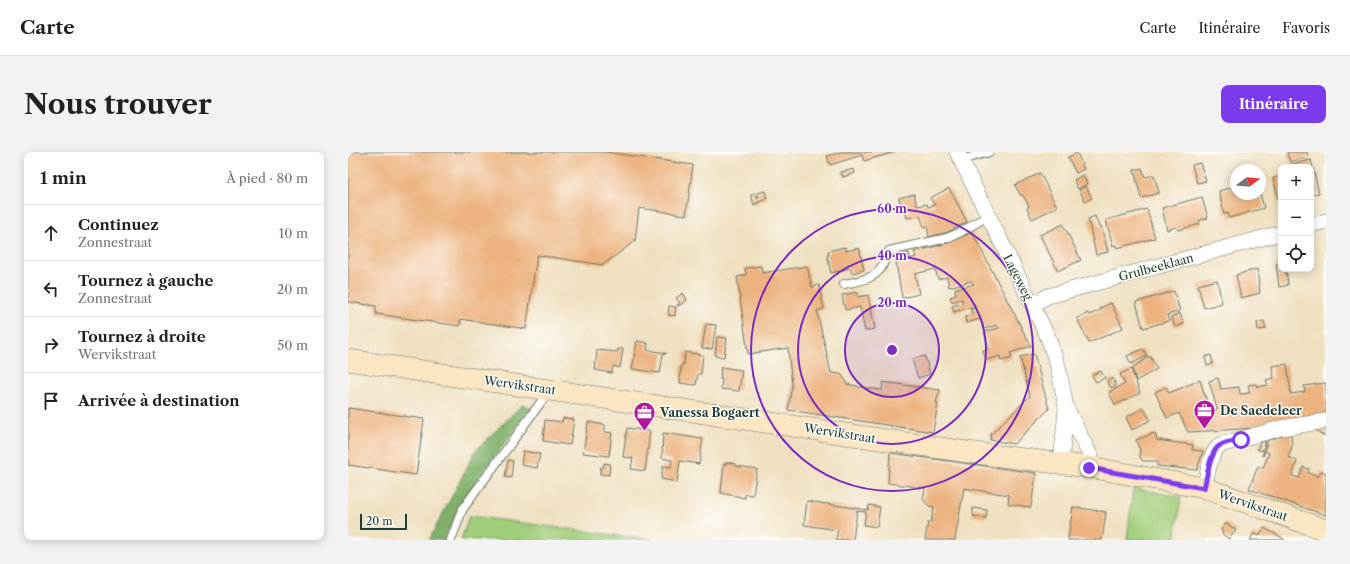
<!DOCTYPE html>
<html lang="fr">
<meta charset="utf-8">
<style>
:root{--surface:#fff;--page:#f2f2f2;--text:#202124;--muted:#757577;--line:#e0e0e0;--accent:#7c3aed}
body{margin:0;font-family:"Libre Caslon Text",serif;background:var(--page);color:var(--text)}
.controls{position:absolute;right:12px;top:12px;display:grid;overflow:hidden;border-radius:8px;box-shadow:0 2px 10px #0003}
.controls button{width:36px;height:36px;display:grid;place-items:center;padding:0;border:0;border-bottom:1px solid var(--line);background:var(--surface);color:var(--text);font:20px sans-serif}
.compass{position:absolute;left:882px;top:12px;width:36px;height:36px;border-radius:50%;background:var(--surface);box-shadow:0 2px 10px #0003;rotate:74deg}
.scale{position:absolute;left:12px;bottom:10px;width:47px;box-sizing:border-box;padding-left:4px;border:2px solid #1f3d34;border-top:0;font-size:11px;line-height:14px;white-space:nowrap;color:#1f3d34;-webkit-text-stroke:3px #fdfcf7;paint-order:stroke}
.stop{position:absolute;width:12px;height:12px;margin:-9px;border:3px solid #7c3aed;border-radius:50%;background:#fff}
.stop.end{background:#7c3aed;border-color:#fff;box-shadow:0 1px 4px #0008}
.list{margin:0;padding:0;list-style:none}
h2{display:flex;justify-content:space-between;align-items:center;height:52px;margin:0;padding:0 16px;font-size:17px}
h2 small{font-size:13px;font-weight:400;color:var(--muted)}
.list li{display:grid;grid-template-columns:26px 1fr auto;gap:12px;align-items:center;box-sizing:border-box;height:56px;padding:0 16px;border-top:1px solid var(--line)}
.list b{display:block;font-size:15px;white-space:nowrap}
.list p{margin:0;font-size:13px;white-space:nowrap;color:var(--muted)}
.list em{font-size:13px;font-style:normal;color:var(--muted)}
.icon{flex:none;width:22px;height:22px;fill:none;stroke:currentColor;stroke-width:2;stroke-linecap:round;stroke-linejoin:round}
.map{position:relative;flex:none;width:978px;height:388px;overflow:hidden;border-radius:8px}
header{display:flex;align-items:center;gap:24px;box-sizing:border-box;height:56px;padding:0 20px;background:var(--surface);border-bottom:1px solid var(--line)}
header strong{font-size:19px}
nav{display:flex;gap:22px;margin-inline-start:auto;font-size:14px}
.intro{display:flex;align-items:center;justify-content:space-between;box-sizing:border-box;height:96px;padding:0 24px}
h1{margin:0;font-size:28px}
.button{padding:10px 18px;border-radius:8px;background:var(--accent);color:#fff;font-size:14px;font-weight:700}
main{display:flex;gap:24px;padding:0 24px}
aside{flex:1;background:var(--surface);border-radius:8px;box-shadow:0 2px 10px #0003}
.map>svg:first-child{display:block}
.green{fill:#a0cd7a;stroke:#608557}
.forest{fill:#80b06a;stroke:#50764f}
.building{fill:#ecb27f}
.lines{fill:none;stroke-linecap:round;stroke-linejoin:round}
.lane-casing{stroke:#687665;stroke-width:10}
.street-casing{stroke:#687665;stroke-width:16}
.secondary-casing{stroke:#687665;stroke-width:22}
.lane{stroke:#fff;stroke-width:8}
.street{stroke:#fff;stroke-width:15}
.secondary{stroke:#fbe6c4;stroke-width:21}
.route{stroke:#7c3aed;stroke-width:5}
.ring{fill:none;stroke:#7b2cbf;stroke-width:2}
.labels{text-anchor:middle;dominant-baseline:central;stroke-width:3;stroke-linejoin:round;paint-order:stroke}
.street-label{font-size:12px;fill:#1f3d34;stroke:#fdfcf7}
.poi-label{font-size:12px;font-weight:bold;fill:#1f3d34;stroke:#fdfcf7;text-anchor:start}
.centre{fill:#7b2cbf;stroke:#fdfcf7;stroke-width:2}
.ring-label{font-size:12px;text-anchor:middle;font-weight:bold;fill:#7b2cbf;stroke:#fdfcf7;stroke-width:3;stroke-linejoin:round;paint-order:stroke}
</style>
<header>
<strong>Carte</strong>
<nav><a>Carte</a><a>Itinéraire</a><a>Favoris</a></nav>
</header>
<div class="intro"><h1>Nous trouver</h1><a class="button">Itinéraire</a></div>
<main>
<aside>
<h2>1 min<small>À pied · 80 m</small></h2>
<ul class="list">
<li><svg class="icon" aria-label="ahead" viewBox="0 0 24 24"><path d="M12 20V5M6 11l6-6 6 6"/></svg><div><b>Continuez</b><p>Zonnestraat</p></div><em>10 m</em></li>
<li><svg class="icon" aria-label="left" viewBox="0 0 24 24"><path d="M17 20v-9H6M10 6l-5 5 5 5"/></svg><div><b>Tournez à gauche</b><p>Zonnestraat</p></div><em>20 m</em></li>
<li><svg class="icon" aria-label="right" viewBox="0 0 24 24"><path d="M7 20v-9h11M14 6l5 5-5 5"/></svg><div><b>Tournez à droite</b><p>Wervikstraat</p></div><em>50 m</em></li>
<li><svg class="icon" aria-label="arrive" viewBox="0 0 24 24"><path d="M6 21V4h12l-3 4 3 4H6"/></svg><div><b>Arrivée à destination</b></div></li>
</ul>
</aside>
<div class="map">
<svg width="978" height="388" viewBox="0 0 978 388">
<rect width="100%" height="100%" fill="#fdfcf7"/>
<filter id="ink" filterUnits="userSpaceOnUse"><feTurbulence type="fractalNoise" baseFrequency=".025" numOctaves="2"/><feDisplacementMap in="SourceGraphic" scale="8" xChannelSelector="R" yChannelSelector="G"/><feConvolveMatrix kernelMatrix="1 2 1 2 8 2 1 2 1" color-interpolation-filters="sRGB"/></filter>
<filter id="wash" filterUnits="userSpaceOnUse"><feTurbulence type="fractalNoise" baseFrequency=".012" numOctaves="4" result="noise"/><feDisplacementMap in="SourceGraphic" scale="16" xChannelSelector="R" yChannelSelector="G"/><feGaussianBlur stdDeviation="0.9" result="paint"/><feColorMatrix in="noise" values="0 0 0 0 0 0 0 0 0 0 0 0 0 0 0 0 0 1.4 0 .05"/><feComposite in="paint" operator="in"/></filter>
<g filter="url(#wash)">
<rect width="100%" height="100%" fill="#efe0c1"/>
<g class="green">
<path d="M785 336 833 345 827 388H779Z"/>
<path d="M121 364 304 388H113Z"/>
</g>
<path class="forest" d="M175 252 183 256 111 352 97 388H81L128 298Z"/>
<g id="blocks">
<g class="building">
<path d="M0 0H258L345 13 338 63 291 56 287 89 255 113 189 103 178 177 113 167 112 174 28 162V154L0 150Z"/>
<path d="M493 0H547L516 9 514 3 482 13 479 4Z"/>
<path d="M939 0H959L960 5 942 10Z"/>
<path d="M729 1 736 17 728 21 720 5Z"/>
<path d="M963 8 971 41 963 43V15H942L941 13Z"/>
<path d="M852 11 858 29 849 31 844 13Z"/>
<path d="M794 16 797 25 806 23 811 41 793 46 786 18Z"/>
<path d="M506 17 507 21 495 25 493 20Z"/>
<path d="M692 21 709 55 684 67 679 56 681 54 675 43 673 44 667 33Z"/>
<path d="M735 23 739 32 730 37 726 28Z"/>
<path d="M933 24V49L931 50 925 26Z"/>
<path d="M738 34 744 46 737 49 731 38Z"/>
<path d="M887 35 888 42H912L916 56 881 66 880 61 876 62 871 39Z"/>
<path d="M601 36 619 70 600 80 581 85 579 74 576 75 572 64 559 66 556 55H553L551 46 566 42 569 54 579 52 580 55 587 53 582 46Z"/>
<path d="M417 39 419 47 410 50V51L406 53 403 43 407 41 409 45H411L410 41Z"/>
<path d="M854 45 860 66 852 68 851 70 852 72 830 78 829 76 827 75 819 78 814 56Z"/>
<path d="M799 57 807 86 769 96 768 93 765 94 758 68Z"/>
<path d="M747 64 751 75 753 74 760 100 748 103 740 67Z"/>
<path d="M715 72 733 108 710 119 692 83Z"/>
<path d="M624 80 683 194 662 201 664 206 653 209 652 204 638 208 635 198 641 196 636 180 651 176 649 173 636 177 633 167 618 171 617 165 624 163 623 157 627 156V154L606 160 604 154 615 151 614 147 604 150 602 145 608 143 607 137 626 132 623 129 601 135 599 125 590 127 587 117 567 122 571 142 554 146 548 111 554 110 553 103 561 101 562 107 568 105 566 100 603 90Z"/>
<path d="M497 95 498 99 511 96 516 118 504 121 503 116 483 121 479 103H481L480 99Z"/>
<path d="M933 111V117H938L940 133 931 135 928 112Z"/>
<path d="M413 114 414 121 459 114 464 135 471 133 476 157 469 159 483 221 493 222 498 229V232L510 234V235L534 238 535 230 592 238 588 251H590L585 280 440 258 444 233 440 196 400 202 389 125 398 123 397 116Z"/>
<path d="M909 117 912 141 893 146 888 123Z"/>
<path d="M869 128 874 151 856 156 850 133Z"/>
<path d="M826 139 832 159 819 163 821 169 795 176 788 150Z"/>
<path d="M509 140 510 145 520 143 527 177 517 179 512 155 497 158 494 143Z"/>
<path d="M335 141 339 148 330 154 329 153 332 151 328 146Z"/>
<path d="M763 151 775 176 741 191 729 166 740 161 741 163 753 158 752 156Z"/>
<path d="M321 154 328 155 327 164 320 163Z"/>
<path d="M832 161 836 172 827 175 823 165Z"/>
<path d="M916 169 918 177 910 178 909 170Z"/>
<path d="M358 172 368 173 364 197 354 196Z"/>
<path d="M369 185 379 186 376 205 367 204Z"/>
<path d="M289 189 300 191 299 198 318 201V202H315L312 221 284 217Z"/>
<path d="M270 197H275L272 216 265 214 264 221 247 218 249 198 269 200Z"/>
<path d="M795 197 799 204 783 212 779 204Z"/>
<path d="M337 200 355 203 353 222H350L348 233 332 231 333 213 336 212Z"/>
<path d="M686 202 701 257 666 292 642 288 643 282 682 244 672 205Z"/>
<path d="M863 203 865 212 859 214 857 205Z"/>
<path d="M577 204 582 222 570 226 564 207Z"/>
<path d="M802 204 809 217 788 229 784 216Z"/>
<path d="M939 212 943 242 957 240 956 234 978 231V262L911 276 840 280 831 261 819 266 807 240 818 235 821 241 852 228 861 257H869L861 229 870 226 873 237 891 235 892 242 902 241 900 233 908 232 909 235 920 233 918 228 926 226 924 214Z"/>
<path d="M373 215 394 218 391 239 373 237 374 227H372Z"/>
<path d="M783 217 792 241 767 253 761 240 777 232 772 222Z"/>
<path d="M753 219 757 226 748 230 744 223Z"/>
<path d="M765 226 768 234 763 236 759 229Z"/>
<path d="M0 256 76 267 68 323 0 313Z"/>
<path d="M796 256 802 268 784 278 778 265Z"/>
<path d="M215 266 226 267 222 293 195 289 197 268 214 270Z"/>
<path d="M240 270 257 273V280L264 281 261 304 235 301Z"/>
<path d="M978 275V284L973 282 966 276Z"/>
<path d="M279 276 302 279 297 319 283 317 285 306 275 305Z"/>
<path d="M943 279 944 295 940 305 949 309 944 324 951 326 955 315 961 317 960 321 971 324 973 319 978 321V363L901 337 910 314 915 316 921 301 917 299 915 304H914L920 288 934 284 935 280Z"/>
<path d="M315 281 355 287 351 312 332 309 329 330 313 327 315 314 323 315 324 308 314 306Z"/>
<path d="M807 281 809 288 845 293 844 298 855 299 849 318 809 314V309H795L792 306V298L788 288Z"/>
<path d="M913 289 918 290 914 299 909 297Z"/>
<path d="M175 299 192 302 189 316 173 313Z"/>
<path d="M542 301 688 321 683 355 660 352 661 343 616 336 607 388H577L580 370H583L586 355 581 354 575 347 577 336 540 331Z"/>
<path d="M160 308 165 309 163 326 157 325Z"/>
<path d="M378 310 388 312V314L409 317 405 343 397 342V346L373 341 376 312 378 313Z"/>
<path d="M256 311 262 312 261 323 252 322 253 315H256Z"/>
<path d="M459 349 520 358 521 353 532 355 529 375 516 373 518 360 509 359 505 388H488L490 378 456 373Z"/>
<path d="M725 355 758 360 754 388H720Z"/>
<path d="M625 356 639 358 638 366 625 364Z"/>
<path d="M878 371 888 378 881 387 874 382 875 380 873 378Z"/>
<path d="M916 376 936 387 935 388H902L906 381 911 384Z"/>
</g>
</g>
</g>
<g filter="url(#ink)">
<use href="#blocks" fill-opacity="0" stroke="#687665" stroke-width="1"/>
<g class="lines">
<defs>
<g id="lane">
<path d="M613 8 641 0"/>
<path d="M496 132C509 129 525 128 533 116 536 111 537 105 541 99L599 86 611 81 640 64"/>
<path d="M103 388 114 358 201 239"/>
</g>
<g id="street">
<path d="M609 0 699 183 710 214 718 255 742 303 741 315"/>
<path d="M963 73 978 69"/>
<path d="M684 153 700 144 933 81"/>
<path d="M713 313 718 256"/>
<path d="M856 336C860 322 861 302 872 293L933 276 978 269"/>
</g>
<path id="secondary" d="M0 208 619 300 741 315 856 336 978 378"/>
</defs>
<use href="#lane" class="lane-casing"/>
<use href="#street" class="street-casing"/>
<use href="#secondary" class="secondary-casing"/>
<use href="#lane" class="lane"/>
<use href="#street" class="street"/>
<use href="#secondary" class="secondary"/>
</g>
</g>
<g class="lines" filter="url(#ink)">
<path class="route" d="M741 316 856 336C859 325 862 300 871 294 877 290 886 289 893 288"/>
</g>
<circle cx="544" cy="198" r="47" fill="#7b2cbf" fill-opacity=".12"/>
<g class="ring">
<circle cx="544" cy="198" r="47"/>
<circle cx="544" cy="198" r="94"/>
<circle cx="544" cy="198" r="141"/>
</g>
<defs>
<symbol id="office-pin" viewBox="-11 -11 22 30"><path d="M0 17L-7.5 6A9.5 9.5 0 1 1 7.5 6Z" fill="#b5179e" stroke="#fdfcf7"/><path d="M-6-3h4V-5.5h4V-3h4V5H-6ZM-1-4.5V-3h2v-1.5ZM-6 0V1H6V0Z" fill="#fff"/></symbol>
</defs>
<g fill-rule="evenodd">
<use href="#office-pin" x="844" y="246" width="25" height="34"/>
<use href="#office-pin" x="284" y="248" width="25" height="34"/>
</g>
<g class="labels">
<g class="street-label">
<text transform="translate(808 115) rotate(-15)">Grulbeeklaan</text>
<text transform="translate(670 125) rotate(63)">Lageweg</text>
<text transform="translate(172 233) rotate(8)">Wervikstraat</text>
<text transform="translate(492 281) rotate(9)">Wervikstraat</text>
<text transform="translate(905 353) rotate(19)">Wervikstraat</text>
</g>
<g class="poi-label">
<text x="872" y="258">De Saedeleer</text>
<text x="312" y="260">Vanessa Bogaert</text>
</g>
</g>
<circle cx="544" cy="198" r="6" class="centre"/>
<g class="ring-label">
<text x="544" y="61">60 m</text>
<text x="544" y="108">40 m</text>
<text x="544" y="155">20 m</text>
</g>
</svg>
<div class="controls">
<button>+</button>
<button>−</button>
<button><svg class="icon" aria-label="locate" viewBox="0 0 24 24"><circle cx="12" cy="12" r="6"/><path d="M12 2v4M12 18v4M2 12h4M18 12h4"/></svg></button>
</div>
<svg class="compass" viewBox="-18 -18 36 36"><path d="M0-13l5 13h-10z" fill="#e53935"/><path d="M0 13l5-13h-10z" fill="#757577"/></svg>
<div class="scale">20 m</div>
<div class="stop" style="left:893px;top:288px"></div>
<div class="stop end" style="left:741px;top:316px"></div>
</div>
</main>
